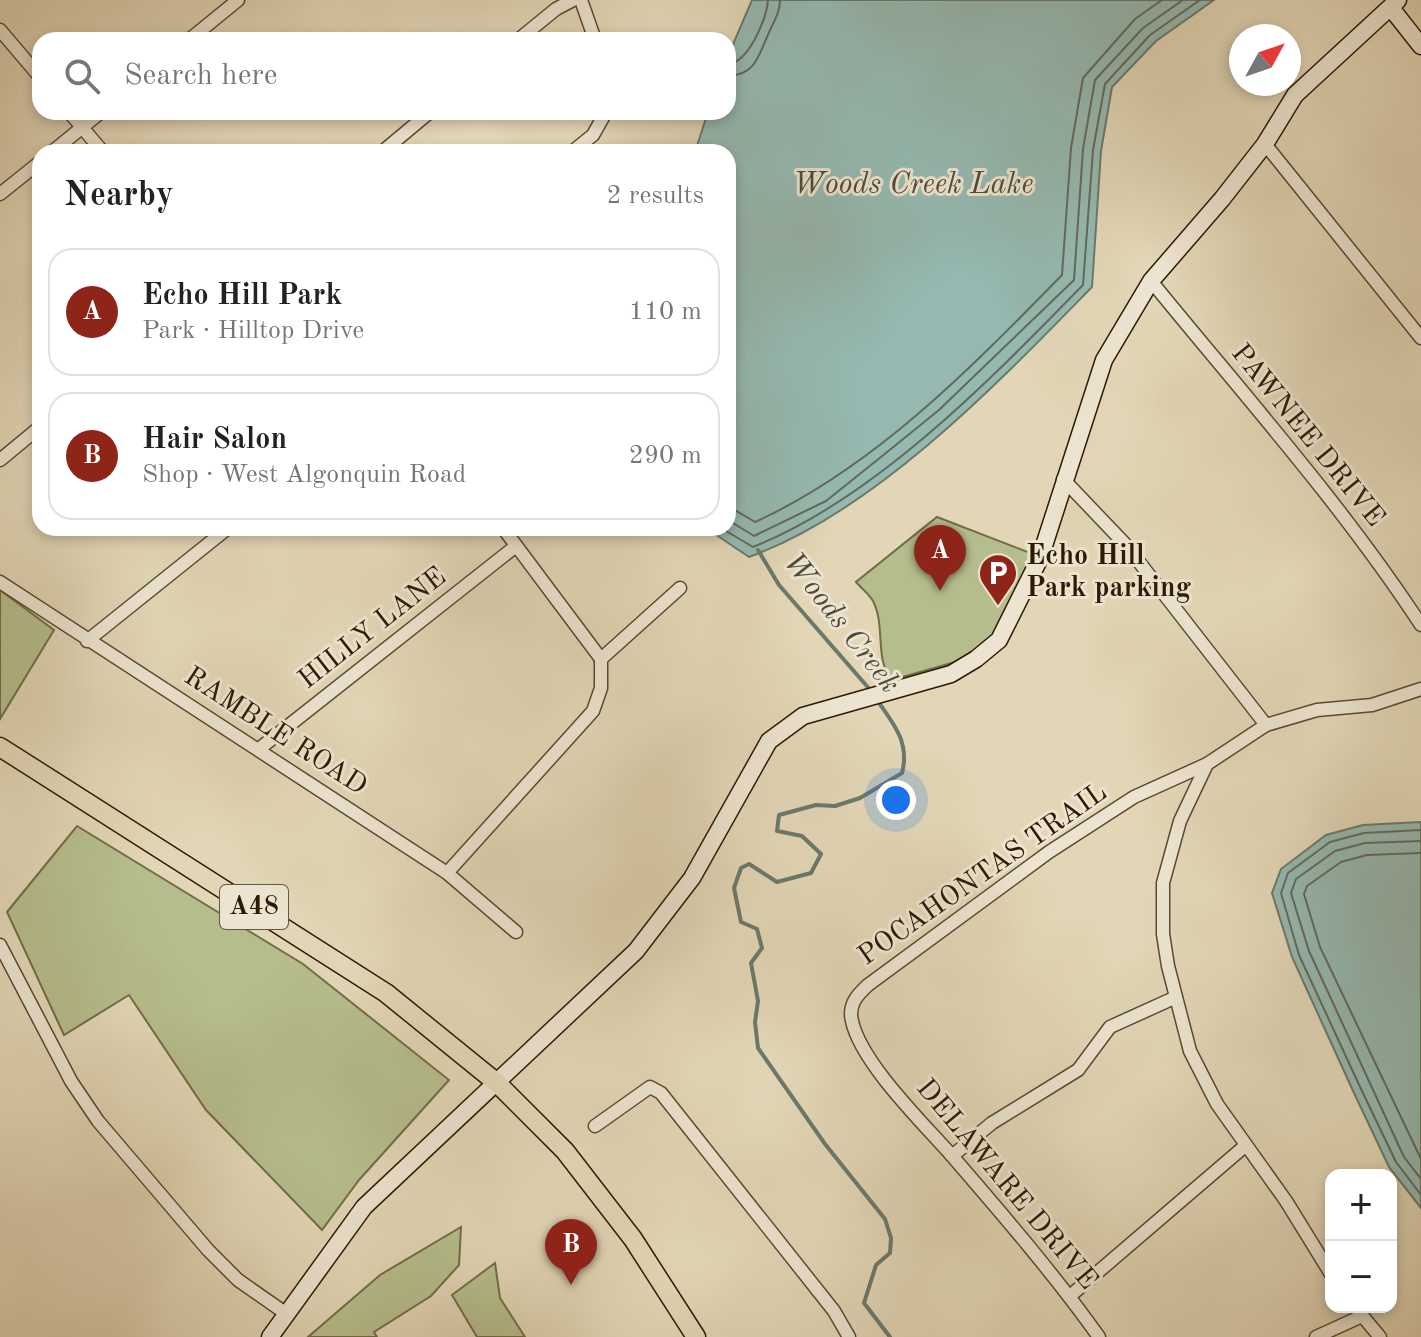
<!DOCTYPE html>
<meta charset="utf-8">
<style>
:root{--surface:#fff;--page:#f2f2f2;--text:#222;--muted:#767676;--line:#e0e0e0;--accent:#8f2418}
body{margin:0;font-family:"Old Standard TT",serif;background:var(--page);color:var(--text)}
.controls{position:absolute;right:24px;bottom:24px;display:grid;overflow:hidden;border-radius:16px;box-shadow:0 4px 12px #0003}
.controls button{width:72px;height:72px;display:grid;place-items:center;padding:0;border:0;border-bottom:2px solid var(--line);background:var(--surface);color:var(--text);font:40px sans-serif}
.compass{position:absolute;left:1229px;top:24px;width:72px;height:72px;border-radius:50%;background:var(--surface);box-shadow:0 4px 12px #0003;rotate:50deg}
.you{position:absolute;left:896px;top:800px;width:28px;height:28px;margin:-20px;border:6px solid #fff;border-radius:50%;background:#1a73e8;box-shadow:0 0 0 12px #1a73e833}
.badge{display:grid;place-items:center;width:52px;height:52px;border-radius:50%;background:var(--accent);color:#fff;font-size:26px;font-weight:700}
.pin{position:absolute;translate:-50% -66px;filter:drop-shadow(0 2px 4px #0008)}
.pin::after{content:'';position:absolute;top:42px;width:28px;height:24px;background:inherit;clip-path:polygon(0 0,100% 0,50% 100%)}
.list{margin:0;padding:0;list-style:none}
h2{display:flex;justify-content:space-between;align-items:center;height:104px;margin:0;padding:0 32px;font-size:34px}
h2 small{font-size:26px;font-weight:400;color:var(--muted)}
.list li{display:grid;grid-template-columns:52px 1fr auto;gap:24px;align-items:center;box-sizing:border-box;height:128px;margin:0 16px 16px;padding:0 16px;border:2px solid var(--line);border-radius:24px}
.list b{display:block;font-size:30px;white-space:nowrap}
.list p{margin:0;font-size:26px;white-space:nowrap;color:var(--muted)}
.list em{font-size:26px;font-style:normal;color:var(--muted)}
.icon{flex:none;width:44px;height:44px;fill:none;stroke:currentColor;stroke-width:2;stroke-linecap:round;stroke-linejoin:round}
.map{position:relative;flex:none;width:1421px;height:1337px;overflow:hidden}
.search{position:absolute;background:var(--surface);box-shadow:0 4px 12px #0003;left:32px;top:32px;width:704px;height:88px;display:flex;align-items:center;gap:20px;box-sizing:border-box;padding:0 28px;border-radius:24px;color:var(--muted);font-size:30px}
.panel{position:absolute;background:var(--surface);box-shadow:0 4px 12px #0003;left:32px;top:144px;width:704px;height:392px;border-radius:24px}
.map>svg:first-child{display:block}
.green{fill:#b6bd8c;stroke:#726c48;stroke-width:2}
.water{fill:#95b9b1;stroke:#6b796b;stroke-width:2}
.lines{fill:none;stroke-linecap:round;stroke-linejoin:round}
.shore{stroke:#616a5a;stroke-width:2}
.stream{stroke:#6b796b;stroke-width:4}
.street-casing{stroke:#5a4930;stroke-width:15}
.secondary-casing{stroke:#2d1a03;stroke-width:19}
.primary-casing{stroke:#2d1a03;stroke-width:21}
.street{stroke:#ece4d0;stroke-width:12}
.secondary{stroke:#ece4d0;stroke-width:16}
.primary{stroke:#e2d6b6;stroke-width:18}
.labels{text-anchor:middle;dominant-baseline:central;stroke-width:6;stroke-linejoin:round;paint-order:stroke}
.shield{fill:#ece4d0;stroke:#665740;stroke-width:2}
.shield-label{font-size:26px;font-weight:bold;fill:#2d1a03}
.street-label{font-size:28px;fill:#2d1a03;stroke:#ece4d0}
.poi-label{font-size:28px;font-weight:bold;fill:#2d1a03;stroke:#ece4d0;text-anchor:start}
.water-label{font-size:30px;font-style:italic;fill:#4c4a37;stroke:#ece4d0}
</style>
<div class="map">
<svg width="1421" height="1337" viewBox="0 0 1421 1337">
<rect width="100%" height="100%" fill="#e2d6b6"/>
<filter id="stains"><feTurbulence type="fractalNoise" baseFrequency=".0025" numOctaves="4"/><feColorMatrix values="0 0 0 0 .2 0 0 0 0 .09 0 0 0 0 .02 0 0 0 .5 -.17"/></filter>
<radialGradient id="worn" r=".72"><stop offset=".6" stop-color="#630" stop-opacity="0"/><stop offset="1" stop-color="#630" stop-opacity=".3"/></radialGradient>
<g class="green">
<path d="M937 517 1033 554 991 640 955 662 892 680C874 660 886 626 873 601 869 594 861 588 856 582Z"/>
<path d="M0 590 54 630 0 719Z"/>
<path d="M77 826 303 964 449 1080 359 1180 322 1230 206 1110 129 995 64 1035 7 912Z"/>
<path d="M461 1227 459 1265 431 1296 374 1332 377 1337H308L380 1275Z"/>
<path d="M495 1263 500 1298 525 1337H477L452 1295Z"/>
</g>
<g class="water">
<path d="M752 0H1214L1156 41 1112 87 1101 151 1092 287C998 383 876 511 749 557L706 528H728V152H695L708 112H728V56Z"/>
<path d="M1421 822V1208L1389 1167 1354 1093 1292 957 1272 893 1281 869 1326 835 1363 825Z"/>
</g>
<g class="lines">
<g class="shore">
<path d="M728 64C748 63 767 19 768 0"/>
<path d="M728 76C754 75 758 58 767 37 772 24 780 14 780 0"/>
<path d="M728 506 755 522C874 468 972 367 1062 275L1071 148 1083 78 1135 19 1162 0"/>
<path d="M728 520 754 536 826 501 881 457 939 410 1074 280 1083 149 1095 80 1143 28 1183 0"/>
<path d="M721 528 753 547C876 498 991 379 1083 285L1093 150 1105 84 1150 35 1200 0"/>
<path d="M1421 830 1364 833 1330 842 1288 873 1281 893 1299 955 1361 1089 1396 1162 1421 1195"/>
<path d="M1421 841 1365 843 1335 851 1296 879 1291 893 1309 951 1404 1157 1421 1179"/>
<path d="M1421 853 1367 855 1341 862 1307 886 1304 894 1320 947 1421 1159"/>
</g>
<g class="stream">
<path d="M758 550 779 585 872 692"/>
<path d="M877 700C894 724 910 743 902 773L860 798 835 806 816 805 779 815 777 831 802 836 821 854 811 873 777 882 749 864 741 868 734 888 741 922 757 929 762 948 751 963 758 1001 755 1022 758 1048 825 1144 885 1219 891 1238 890 1253 876 1265 864 1303 890 1337"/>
</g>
<defs>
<g id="street">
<path d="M581 0 595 40"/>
<path d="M0 30 40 77"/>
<path d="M189 40 238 0"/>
<path d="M518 40 556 9 573 0"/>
<path d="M69 112 103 152"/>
<path d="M1265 144 1421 338"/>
<path d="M52 152 101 112"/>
<path d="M382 152 430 112"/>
<path d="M572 152 593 135 606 112"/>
<path d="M0 194 40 162"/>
<path d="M1151 281C1243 394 1341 503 1421 625"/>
<path d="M0 460 40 427"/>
<path d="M1063 479 1125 544 1266 725"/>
<path d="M503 528 601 659"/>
<path d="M0 582 447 873 516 932"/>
<path d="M87 641 228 528"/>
<path d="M259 749 516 546"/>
<path d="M447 873 593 711 601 688V659L680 588"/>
<path d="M0 945 71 1081 98 1121 208 1250 238 1280 288 1315"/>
<path d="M595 1126 650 1087 661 1093 834 1311 849 1337"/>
<path d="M952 1156 992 1123 1078 1070 1110 1027 1174 998"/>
<path d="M1331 1274 1286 1201 1217 1104 1190 1051 1168 966 1163 934V883L1180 821 1207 764 1266 725 1317 710 1372 705 1421 689"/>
<path d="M1070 1296 1245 1146"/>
<path d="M1355 1307 1380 1337"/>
<path d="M1099 1337C1054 1274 1003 1215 953 1157 924 1124 861 1063 852 1021 848 1005 857 995 868 985L1049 852 1134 797 1207 764"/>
<path d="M1316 1337 1362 1316"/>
</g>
<g id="secondary">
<path d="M1391 8 1421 46"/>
<path d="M270 1337 364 1207 636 951 692 878 769 741 803 716 951 674 976 659 999 640 1040 558 1104 360 1151 281 1222 199 1265 144 1295 95 1398 0"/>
</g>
<path id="primary" d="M0 747 386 993 497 1083 565 1151 633 1239 696 1337"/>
</defs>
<use href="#street" class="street-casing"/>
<use href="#secondary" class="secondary-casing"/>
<use href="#primary" class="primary-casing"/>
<use href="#street" class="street"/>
<use href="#secondary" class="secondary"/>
<use href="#primary" class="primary"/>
</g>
<defs>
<symbol id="parking-pin" viewBox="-11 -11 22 30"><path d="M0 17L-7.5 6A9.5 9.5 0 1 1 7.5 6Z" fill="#8f2418" stroke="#ece4d0"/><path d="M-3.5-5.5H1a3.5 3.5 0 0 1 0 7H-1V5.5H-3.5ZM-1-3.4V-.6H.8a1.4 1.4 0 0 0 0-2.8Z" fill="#fff"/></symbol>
</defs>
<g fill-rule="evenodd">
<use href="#parking-pin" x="976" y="551" width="44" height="60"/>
</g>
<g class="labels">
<rect class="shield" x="220" y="885" width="68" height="44" rx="6"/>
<g class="shield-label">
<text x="254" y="907">A48</text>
</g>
<g class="street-label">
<text transform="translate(1307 436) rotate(51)">PAWNEE DRIVE</text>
<text transform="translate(373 629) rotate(-38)">HILLY LANE</text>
<text transform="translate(275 732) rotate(33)">RAMBLE ROAD</text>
<text transform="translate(983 875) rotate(-35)">POCAHONTAS TRAIL</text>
<text transform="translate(1006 1185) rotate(50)">DELAWARE DRIVE</text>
</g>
<g class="poi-label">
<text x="1026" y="557">Echo Hill<tspan x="1026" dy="32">Park parking</tspan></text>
</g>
<g class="water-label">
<text x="913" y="185">Woods Creek Lake</text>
<text transform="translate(841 623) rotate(52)">Woods Creek</text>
</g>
</g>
<rect width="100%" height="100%" filter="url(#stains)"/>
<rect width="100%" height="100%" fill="url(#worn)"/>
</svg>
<div class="controls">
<button>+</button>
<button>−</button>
</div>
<svg class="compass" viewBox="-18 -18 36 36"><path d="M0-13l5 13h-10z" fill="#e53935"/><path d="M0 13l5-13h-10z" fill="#767676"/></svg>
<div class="you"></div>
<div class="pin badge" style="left:940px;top:591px">A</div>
<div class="pin badge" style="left:571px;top:1285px">B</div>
<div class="search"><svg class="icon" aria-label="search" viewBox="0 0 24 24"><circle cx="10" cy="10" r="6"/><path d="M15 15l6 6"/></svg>Search here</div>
<section class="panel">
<h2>Nearby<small>2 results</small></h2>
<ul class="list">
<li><span class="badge">A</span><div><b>Echo Hill Park</b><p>Park · Hilltop Drive</p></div><em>110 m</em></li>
<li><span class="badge">B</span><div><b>Hair Salon</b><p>Shop · West Algonquin Road</p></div><em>290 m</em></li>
</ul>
</section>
</div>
